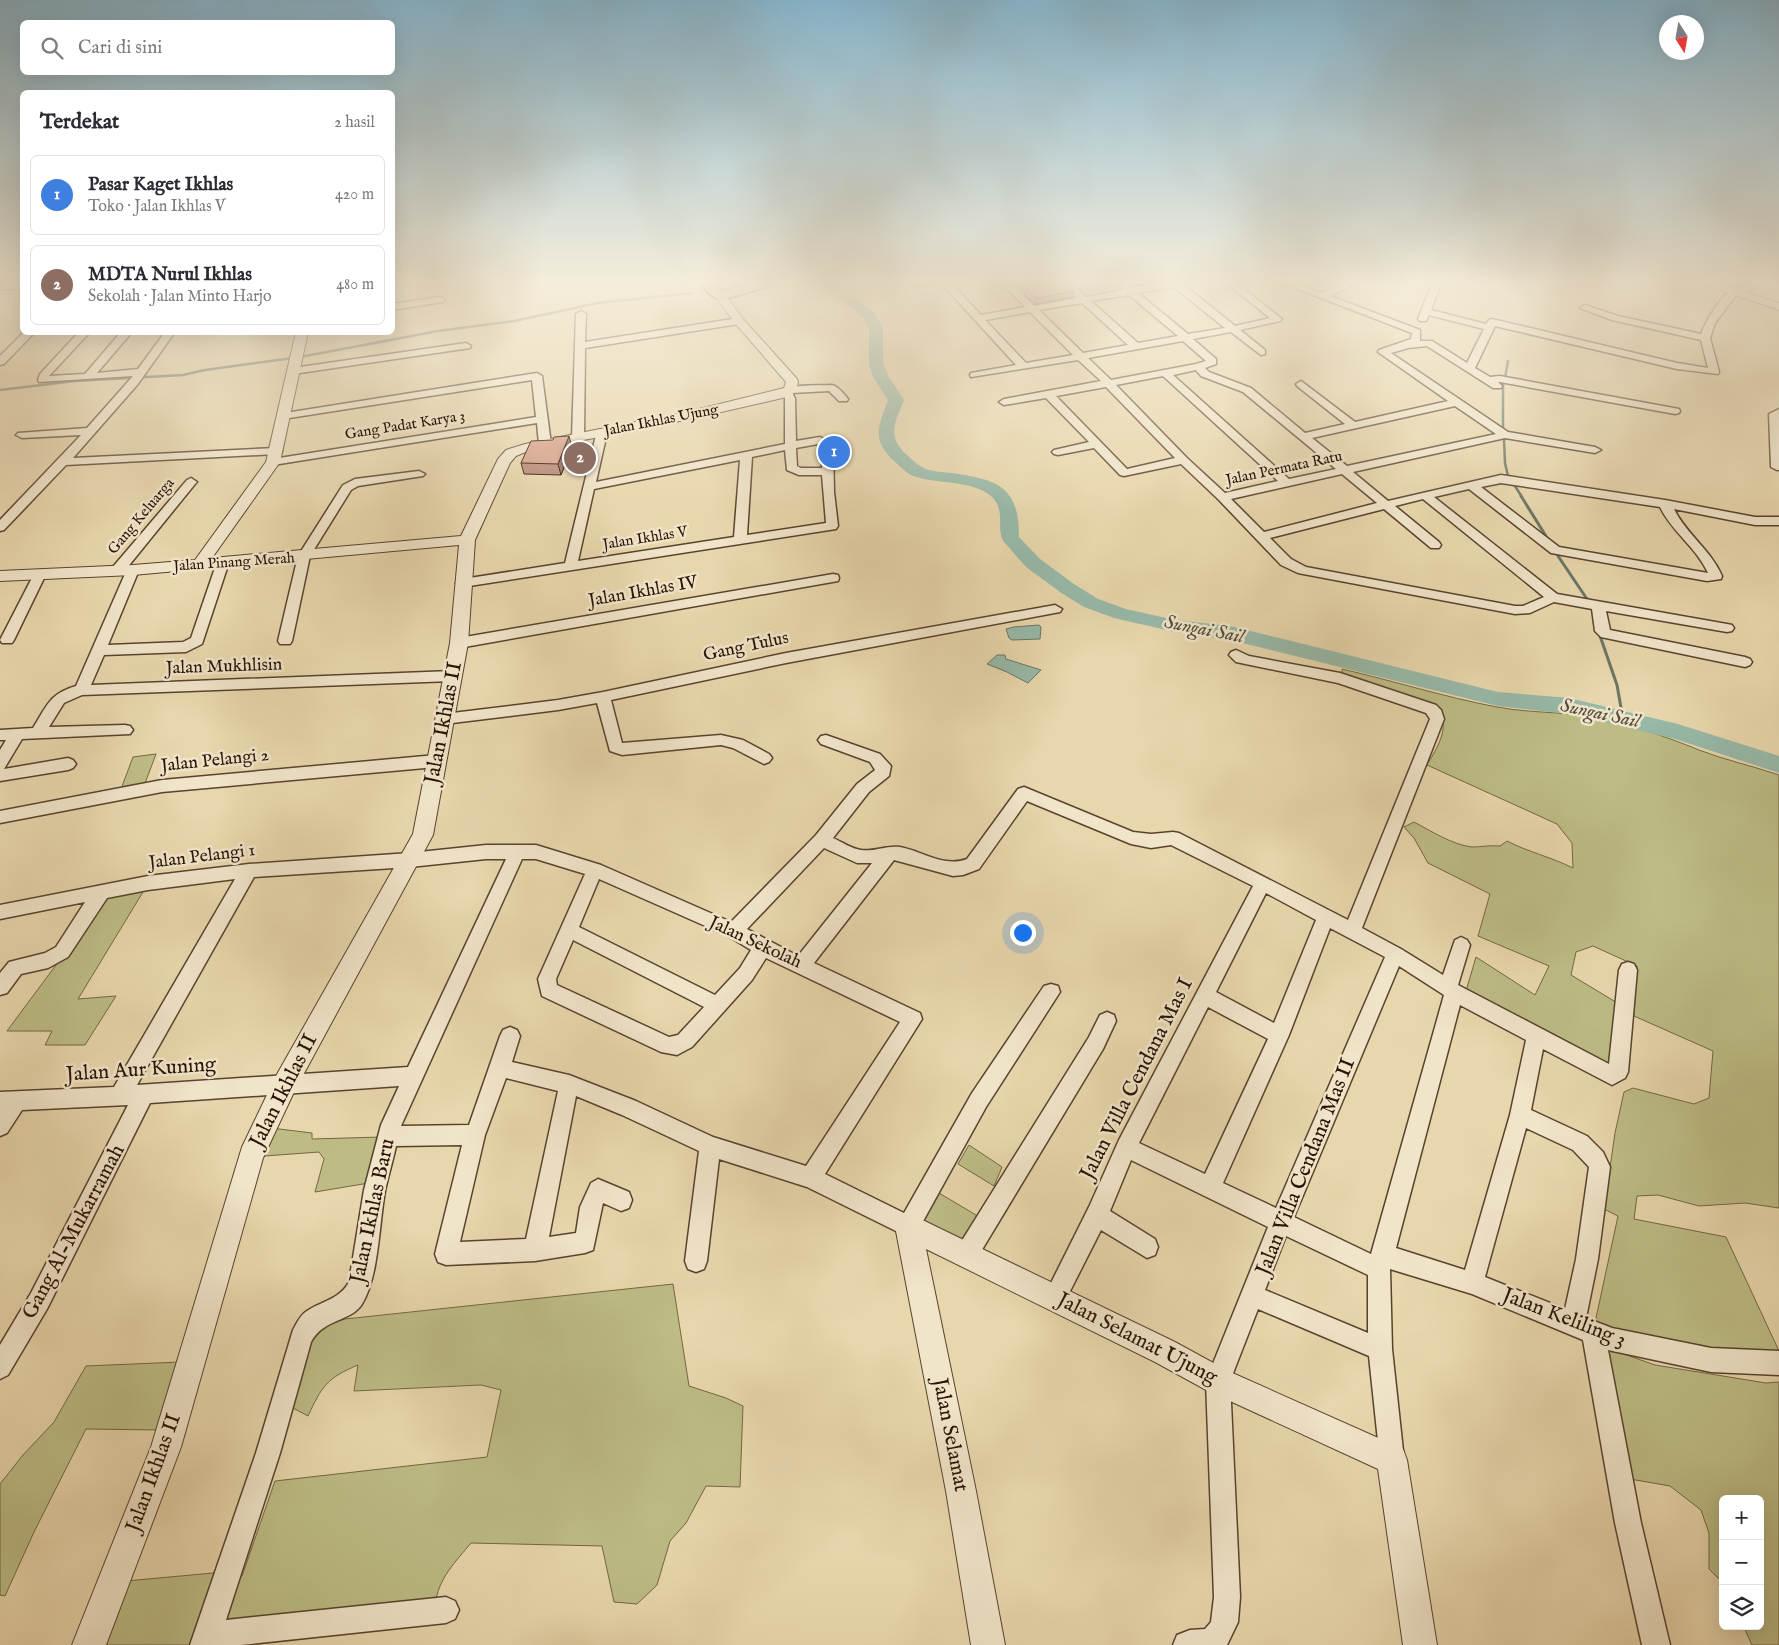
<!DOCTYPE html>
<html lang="id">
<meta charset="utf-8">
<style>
:root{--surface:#fff;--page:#f7f7f7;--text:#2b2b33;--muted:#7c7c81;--line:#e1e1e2;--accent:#db2777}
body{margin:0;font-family:"IM FELL English",serif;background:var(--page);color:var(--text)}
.controls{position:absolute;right:15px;bottom:15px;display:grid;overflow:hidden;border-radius:8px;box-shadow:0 5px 20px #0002}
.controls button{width:45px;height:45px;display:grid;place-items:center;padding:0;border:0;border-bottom:1px solid var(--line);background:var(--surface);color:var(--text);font:25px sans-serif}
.compass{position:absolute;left:1659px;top:15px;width:45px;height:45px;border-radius:50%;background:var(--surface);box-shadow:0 5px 20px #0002;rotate:169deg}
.you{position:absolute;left:1022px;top:932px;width:18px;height:18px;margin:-12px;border:4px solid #fff;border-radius:50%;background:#1a73e8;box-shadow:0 0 0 8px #1a73e833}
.badge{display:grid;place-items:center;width:32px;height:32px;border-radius:50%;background:var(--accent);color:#fff;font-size:16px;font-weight:700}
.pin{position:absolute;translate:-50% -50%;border:2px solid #fff;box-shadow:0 1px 5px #0006}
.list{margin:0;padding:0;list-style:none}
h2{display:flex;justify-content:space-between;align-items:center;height:65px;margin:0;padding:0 20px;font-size:21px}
h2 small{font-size:16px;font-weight:400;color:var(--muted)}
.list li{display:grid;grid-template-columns:32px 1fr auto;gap:15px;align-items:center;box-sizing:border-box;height:80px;margin:0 10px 10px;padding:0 10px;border:1px solid var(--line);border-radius:8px}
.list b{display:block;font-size:19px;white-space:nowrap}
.list p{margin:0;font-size:16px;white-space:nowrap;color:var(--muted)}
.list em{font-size:16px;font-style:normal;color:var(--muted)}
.icon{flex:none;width:28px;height:28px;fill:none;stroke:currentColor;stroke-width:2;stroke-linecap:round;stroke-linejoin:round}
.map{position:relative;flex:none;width:1779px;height:1645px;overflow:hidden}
.search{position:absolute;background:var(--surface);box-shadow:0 5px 20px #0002;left:20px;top:20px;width:375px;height:55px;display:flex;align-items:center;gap:12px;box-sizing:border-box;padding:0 18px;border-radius:8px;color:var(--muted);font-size:19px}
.panel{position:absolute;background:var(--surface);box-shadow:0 5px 20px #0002;left:20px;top:90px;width:375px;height:245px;border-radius:8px}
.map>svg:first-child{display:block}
.green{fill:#bdbc85;stroke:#736744}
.water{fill:#97b9a8;stroke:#6b7666}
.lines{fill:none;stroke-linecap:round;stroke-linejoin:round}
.stream-far1{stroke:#6b7666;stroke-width:2.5}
.stream{stroke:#6b7666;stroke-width:3}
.river{fill:#97b9a8;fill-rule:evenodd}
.minor-casing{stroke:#59432e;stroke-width:3}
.tertiary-casing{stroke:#59432e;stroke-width:2}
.primary-casing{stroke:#291204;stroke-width:3}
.minor{fill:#f0e4c9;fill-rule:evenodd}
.tertiary{fill:#f0e4c9;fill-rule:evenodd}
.primary{fill:#e4bb76;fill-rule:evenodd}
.wall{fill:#b78774;stroke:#291204}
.shaded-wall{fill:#956e5e;stroke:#291204}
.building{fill:#d59d87;stroke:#291204}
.labels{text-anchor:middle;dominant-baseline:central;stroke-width:5;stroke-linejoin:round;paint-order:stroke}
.far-street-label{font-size:15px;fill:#291204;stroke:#f0e4c9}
.street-label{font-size:18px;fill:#291204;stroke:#f0e4c9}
.water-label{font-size:19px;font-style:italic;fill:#504c3d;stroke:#f0e4c9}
.near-street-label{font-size:21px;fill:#291204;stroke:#f0e4c9}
</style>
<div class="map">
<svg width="1779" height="1645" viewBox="0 0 1779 1645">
<rect width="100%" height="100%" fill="#e8d6ac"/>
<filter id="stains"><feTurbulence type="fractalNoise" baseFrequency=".004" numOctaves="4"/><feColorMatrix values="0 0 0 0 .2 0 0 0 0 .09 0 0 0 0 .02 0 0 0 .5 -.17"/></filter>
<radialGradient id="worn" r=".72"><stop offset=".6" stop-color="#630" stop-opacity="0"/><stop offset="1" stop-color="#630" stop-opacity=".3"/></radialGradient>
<g class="green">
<path d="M1342 669C1394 681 1444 697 1497 707 1534 714 1572 711 1609 720 1640 728 1670 738 1699 750 1725 760 1753 766 1779 775V1208L1745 1203 1699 1206 1658 1195 1637 1196 1634 1219 1726 1237 1779 1351V1363L1593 1332 1618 1216 1604 1209 1615 1133 1624 1092 1633 1088 1694 1104 1709 1098 1713 1051 1634 1016 1637 966 1593 946 1576 952 1571 975 1619 1004 1610 1070 1466 991 1476 957 1535 995 1549 966 1478 936 1490 894 1428 863 1414 838 1404 827 1414 822C1431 831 1453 845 1472 847 1481 847 1489 845 1500 846L1507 841C1528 852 1551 857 1573 868L1572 843 1557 824 1427 765C1435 751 1447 734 1442 717L1342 677Z"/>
<path d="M156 754 144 786 121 789 133 757Z"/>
<path d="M146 887 78 999 116 996 85 1045H45L52 1031H7L76 938 104 895Z"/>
<path d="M271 1128 312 1133V1139L381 1137 369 1183 315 1192 324 1159 319 1152 265 1156 264 1149Z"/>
<path d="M969 1145 1002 1167 994 1186 958 1164Z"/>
<path d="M934 1190 981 1218 966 1245 918 1219Z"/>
<path d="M673 1284 689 1386 726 1398 743 1406 740 1487 706 1486 686 1523 670 1541 657 1585 637 1604 614 1602 602 1546 471 1543C457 1560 437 1580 436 1603L226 1621 230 1590 234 1579 242 1576 275 1481 487 1457 501 1390 481 1385 354 1391 358 1365C327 1378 322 1386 308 1416L293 1408V1391L309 1343 326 1326 345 1319Z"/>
<path d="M1604 1350 1621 1353 1655 1365 1766 1383 1779 1382V1645H1752L1746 1632 1745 1626H1760V1499H1723V1580L1718 1578 1709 1569V1533L1701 1510 1670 1486 1630 1479Z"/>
<path d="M180 1362 159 1430 86 1429 34 1532 5 1596 0 1595V1484L23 1455 54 1422 86 1366Z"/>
<path d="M224 1572 199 1645H101L126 1581Z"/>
</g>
<g class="water">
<path d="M1039 625 1041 627 1040 639 1012 640 1009 638 1006 629 1014 627Z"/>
<path d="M997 655H1005L1006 659 1041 670 1028 683 1007 672 987 664Z"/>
</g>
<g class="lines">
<g class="stream-far1">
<path d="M732 285 745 281"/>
<path d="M300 357 438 331 514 321 598 303 692 293"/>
<path d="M1505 378 1508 361"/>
<path d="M1503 383V430"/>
<path d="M0 390 75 381 183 375 205 370 293 358"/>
<path d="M1504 439 1505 463 1508 476"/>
<path d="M1513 483 1522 497"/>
</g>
<g class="stream">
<path d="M1521 496 1549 541"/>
<path d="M1558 556 1589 602"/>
<path d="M1598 630 1617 685 1623 719"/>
</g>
<path class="river" d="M816 281H831L874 312 883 328V364L889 377 904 400C895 423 886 436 907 455 912 459 916 464 922 467 931 472 942 472 952 473 998 480 1019 486 1019 537L1040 559 1074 584 1098 599 1126 609 1175 620 1230 626 1498 692 1569 698 1678 724 1779 756V773L1675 739 1569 714 1498 706 1230 640 1175 632 1114 618 1084 607 1060 592 1026 567 1004 542C995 529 1007 510 991 496 973 480 935 484 913 476 906 473 901 467 895 462 871 440 878 427 888 400L873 377 869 364V328L863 317Z"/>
<defs>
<g id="minor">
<path d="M917 281H949L981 315 1025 307 1000 281H1009L1034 306 1077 298 1059 281H1069L1086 297 1123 290 1114 281H1124L1132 288 1169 281H1195L1184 285 1235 326 1270 318 1224 281H1234L1282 319 1280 321 1240 330 1265 350V354L1261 355 1231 332 1193 339 1216 359V364L1205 368 1209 372 1251 388 1305 433 1345 424 1297 386 1296 384 1301 381 1355 422 1448 401 1378 352 1379 350 1411 339 1412 333 1277 281H1290L1321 293 1348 281H1358L1357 284 1330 296 1420 330V341H1432L1467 363 1484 329 1429 315 1426 321H1420L1418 319 1433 281H1442L1431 310 1486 324 1489 320 1492 319 1677 363 1708 368 1701 340 1612 320 1580 308 1585 305 1618 316 1701 334C1706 321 1718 301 1729 292 1739 284 1758 281 1770 281L1736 295 1715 323 1710 338 1719 372 1718 374 1677 369 1495 326 1475 368 1490 377 1500 376 1679 409 1680 411 1679 413 1675 414 1500 382H1498L1502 386 1501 388H1493L1427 346 1408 348 1391 353 1508 432 1595 447 1601 450 1595 453 1505 438 1353 472 1388 501 1501 475 1665 500 1755 517H1779V525H1755L1674 509C1686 534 1711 550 1722 576L1721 579 1707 581 1551 553 1469 489 1434 497 1557 594 1727 624 1732 625 1734 628 1732 631 1727 632 1606 611 1610 630 1745 657 1750 659 1752 662 1750 665 1745 667 1601 637 1595 631 1592 609 1554 602 1530 613 1515 614 1298 573 1281 565 1219 500 1181 464 1124 476 1120 475 1094 448 1058 455 1054 454 1052 452 1054 450 1089 442 1046 398 1004 405 999 402 1004 399 1101 381 1078 360 971 377 970 375 971 373 1016 365 940 282 914 286 912 284ZM1174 287 1225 328 1188 334 1138 293ZM1129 295 1178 336 1138 343 1091 301ZM1082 303 1128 345 1083 353 1039 310ZM1030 312 1073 355 1026 363 985 320ZM1183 341 1206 361 1196 364 1111 380 1088 358ZM1196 370 1201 376 1243 392 1336 469 1289 479 1173 375ZM1163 376 1278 481 1225 493 1187 458 1116 385ZM1106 387 1175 458 1127 469 1056 396ZM1455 406 1496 434 1347 466 1312 438ZM1342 474 1377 503 1264 532 1231 499ZM1501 483 1660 507C1672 532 1697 548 1708 573L1559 547 1481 487ZM1423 499 1544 597 1523 606H1515L1306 567 1291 559 1270 538 1384 509 1431 548H1439L1441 545 1439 542 1395 506Z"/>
<rect x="0" y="283" width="22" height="6"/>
<path d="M440 297 445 300 443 302 392 310V304Z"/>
<path d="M581 311 586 314 585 342 739 318 744 321 739 324 585 348 584 437 578 440 572 437 576 314Z"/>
<path d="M24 332H35L4 364 0 365V356Z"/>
<path d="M79 332H90L49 376 85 374 121 332H132L97 373 138 369 165 332H175L138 384 73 458 276 448 282 451 276 454 66 465 4 530 0 531V520L81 435 22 438 16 435 18 433 87 428 133 376 39 382 38 380 40 374Z"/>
<path d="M466 343 471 346 470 348 293 374 288 371 293 368Z"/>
<path d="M537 373 542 376 551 444 549 446 545 447 539 444 537 423 273 465 267 462 273 459 536 417 532 380 283 419 278 416 279 414Z"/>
<path d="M832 385C838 386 844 394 848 399L847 401H839L829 391 792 393 795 398 796 441 820 437 833 444 834 492 838 526 836 529 463 587 456 583 463 579 565 563 597 431H605L607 433 596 482 785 444V398L781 393C793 383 816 386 832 385ZM818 444 821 445 822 468H801L797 466 796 448ZM785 450 787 470 799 475H822L826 523 747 535 752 457ZM740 460 734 537 578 561 594 489Z"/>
<path d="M1779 409V470H1777L1771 467 1769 414Z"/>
<path d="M419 471 425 474 423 476 358 486 351 490 310 556 292 641 290 644H280L278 641 298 556 343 485 355 479Z"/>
<path d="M191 478 197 482 195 484 122 574H112L111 571 112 568 187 480Z"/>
<path d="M223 558 229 562 202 644 186 652 104 655 91 685 452 671 457 673 459 676 457 679 452 681 82 695 64 703 49 727 125 725 130 726 133 730 130 734 22 739 4 769 68 758 73 760 76 764 73 768 68 770 0 781V750L6 740H0V730L33 728C47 706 49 694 76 686L128 567 133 566 139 570 108 645 183 642 191 638 217 562Z"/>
<path d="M40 570 46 574 14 640 12 643H2L0 640 34 574Z"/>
<path d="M833 574 838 575 839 578 838 581 459 648 454 646 452 643 454 640 459 638Z"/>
<path d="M1055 605 1062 609 1060 612 786 663 611 700 622 743 721 735 743 740 769 754 772 758 769 762 764 764 733 748 721 745 622 755 610 751 597 703 558 710 444 724 439 723 437 719 439 715 444 714 558 700 603 692 786 653Z"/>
<path d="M1236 650 1249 656 1340 673 1436 705 1441 710 1444 719 1362 928 1401 949 1443 975 1455 940 1461 937 1467 940 1470 945 1458 985 1609 1064 1619 970 1622 964 1628 962 1634 964 1637 970 1628 1072 1625 1078 1612 1085 1543 1049 1531 1110 1587 1136 1603 1152 1610 1167 1598 1259 1586 1318 1612 1328 1711 1348 1779 1351V1375L1711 1372 1608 1350 1641 1523 1670 1645H1642L1615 1523 1583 1340 1472 1294 1390 1269 1392 1349 1404 1460 1401 1469 1392 1472 1383 1469 1380 1460 1369 1356 1258 1309 1230 1381 1240 1597 1238 1622 1227 1645H1173L1177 1635 1190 1630 1205 1629 1211 1622 1214 1597 1206 1381 1268 1227 1131 1160 1110 1211 1155 1239 1158 1247 1155 1255 1147 1258 1101 1230 1063 1305 1055 1308 1047 1305 1044 1297 1089 1207 1119 1140 1253 886 1171 845 1151 848 1131 844 1027 801 979 869 963 875 953 876 894 860 814 963 920 1013 922 1019 825 1174 904 1213 972 1093 1044 986 1051 984 1058 986 1060 992 986 1107 916 1234 908 1237 807 1187 719 1159 707 1261 704 1269 696 1272 688 1269 685 1261 699 1151 622 1115 576 1096 549 1237 576 1233 580 1207 591 1183 598 1179 629 1192 632 1200 629 1208 621 1211 603 1203 593 1250 585 1253 535 1261 446 1265 438 1262 435 1254 462 1145 396 1146C393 1161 388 1176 385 1191 379 1224 379 1276 362 1304 351 1322 324 1318 311 1342L280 1453 226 1620 446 1597 455 1601 459 1610 455 1619 446 1623 241 1645H190L256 1453 293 1330C297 1323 300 1315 307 1311 322 1301 340 1299 349 1282L364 1190 381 1125 399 1086 150 1103 47 1309 8 1375 0 1379V1345L31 1293 128 1105 22 1110 7 1133 0 1136V1092L114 1087 235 879 148 890 107 898 68 957 48 968 21 974 7 993 0 995V973L9 962 45 953 56 947 85 902 0 919V905L148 876 249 864 410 853 486 845H536L601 865 731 922 816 835 857 784 875 770 870 762 821 744 818 740 821 736 826 735 880 754 891 766 889 776 869 792 833 838C842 842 852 849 861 850 874 852 887 845 900 847 922 851 944 868 967 859L1018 789 1024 787 1133 832 1151 834 1173 832 1179 833 1348 920 1430 719 1426 713 1338 683 1236 662 1229 655 1231 652ZM824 848 857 863H872L798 956 747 929ZM486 859H506L408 1067 137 1085 254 877 410 867ZM522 859H536L585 874 538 979 542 996 661 1052 677 1055 692 1047 752 980 766 958 900 1022 806 1166 713 1137 636 1101 569 1075 512 1062 520 1036 517 1030 510 1027 503 1030 500 1036 469 1125 401 1126ZM599 879 728 936 751 950 740 968 715 995 579 927ZM1266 893 1316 920 1274 1023 1216 992ZM1330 928 1385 957 1276 1208 1223 1183 1289 1035ZM573 940 704 1007 678 1035 669 1037 557 985 556 979ZM1399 966 1444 995 1371 1254 1294 1217ZM1460 1005 1526 1040 1510 1115 1465 1270 1396 1248ZM1208 1007 1268 1039 1205 1174 1139 1143ZM506 1078 558 1091 526 1239 460 1242 485 1135ZM1526 1128 1573 1150 1589 1167 1576 1259 1565 1309 1485 1277ZM1286 1236 1368 1275V1333L1265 1290Z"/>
<path d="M436 755 441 757 444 761 441 765 436 767 162 792 0 823V811L162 780Z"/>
<path d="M1107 1012 1114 1015 1116 1021 1103 1049 974 1263 966 1266 958 1263 955 1255 958 1247 1089 1037 1100 1015Z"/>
</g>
<g id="tertiary">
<path d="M1695 281H1712L1779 303V310Z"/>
<path d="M721 293 725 294 743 319 797 379 798 382 796 390 791 396 695 418 528 451 516 456 510 463 475 540 468 643 433 835 294 1092 263 1158 181 1447 106 1645H72L151 1447 242 1147 276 1076 413 834 450 643 459 545 133 575 0 581V571L133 565 195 560 266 462 296 332H308L280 462 212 558 461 536 498 459 506 450 525 444 695 410 784 388 786 382 735 323 715 296Z"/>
<path d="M908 1213 1175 1342 1228 1371 1403 1449 1407 1460 1437 1645H1403L1378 1469 1208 1391 1155 1362 926 1249 976 1491 1005 1645H971L946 1491 895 1226 899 1217Z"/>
</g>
<path id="primary" d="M701 281H715L716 285 723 291 756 281H779L777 284 721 300C712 298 704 290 701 281Z"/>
</defs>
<use href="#minor" class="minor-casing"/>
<use href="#tertiary" class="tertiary-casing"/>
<use href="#primary" class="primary-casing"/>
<use href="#minor" class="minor"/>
<use href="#tertiary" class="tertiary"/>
<use href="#primary" class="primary"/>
</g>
<g class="wall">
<path d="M1015 281H1063L1074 291 1073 297 1035 304 1025 295V292L1015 283Z"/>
<path d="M1127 281H1157L1133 286Z"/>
<path d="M572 447 561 475 524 474 521 463Z"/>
</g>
<g class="shaded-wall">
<path d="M1133 281H1157L1133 286Z"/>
<path d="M1074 291 1073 297 1035 304 1036 298Z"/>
<path d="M569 436 572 447 561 475 558 464Z"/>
</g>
<g class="building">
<path d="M1020 281H1063L1074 291 1036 298 1026 289 1028 288Z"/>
<path d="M569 436 558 464 521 463 531 441 553 440 554 437Z"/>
</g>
<linearGradient id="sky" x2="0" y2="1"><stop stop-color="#87b6ce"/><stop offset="0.55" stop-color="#f5edda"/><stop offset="1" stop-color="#f5edda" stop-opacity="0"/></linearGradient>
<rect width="1779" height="512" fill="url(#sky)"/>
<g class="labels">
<g class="far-street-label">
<text transform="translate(661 420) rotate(-11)">Jalan Ikhlas Ujung</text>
<text transform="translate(405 425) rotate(-9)">Gang Padat Karya 3</text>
<text transform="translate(1284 468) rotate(-12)">Jalan Permata Ratu</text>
<text transform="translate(141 516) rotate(-50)">Gang Keluarga</text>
<text transform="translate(645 538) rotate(-9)">Jalan Ikhlas V</text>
<text transform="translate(234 562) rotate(-4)">Jalan Pinang Merah</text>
</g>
<g class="street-label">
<text transform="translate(643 592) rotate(-10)">Jalan Ikhlas IV</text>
<text transform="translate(746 647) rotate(-12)">Gang Tulus</text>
<text transform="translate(224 667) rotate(-2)">Jalan Mukhlisin</text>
<text transform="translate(215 761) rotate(-6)">Jalan Pelangi 2</text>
<text transform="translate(202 857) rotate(-7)">Jalan Pelangi 1</text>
<text transform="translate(755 943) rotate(25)">Jalan Sekolah</text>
</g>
<g class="water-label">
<text transform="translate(1204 630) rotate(11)">Sungai Sail</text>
<text transform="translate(1600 714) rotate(12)">Sungai Sail</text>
</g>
<g class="near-street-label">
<text transform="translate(444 723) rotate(-79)">Jalan Ikhlas II</text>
<text transform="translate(141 1070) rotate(-4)">Jalan Aur Kuning</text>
<text transform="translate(1137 1079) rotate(-63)">Jalan Villa Cendana Mas I</text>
<text transform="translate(284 1091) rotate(-63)">Jalan Ikhlas II</text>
<text transform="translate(1306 1167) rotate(-68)">Jalan Villa Cendana Mas II</text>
<text transform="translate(373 1211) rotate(-78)">Jalan Ikhlas Baru</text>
<text transform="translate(74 1232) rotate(-62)">Gang Al-Mukarramah</text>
<text transform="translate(1564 1318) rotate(21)">Jalan Keliling 3</text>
<text transform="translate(1137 1339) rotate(27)">Jalan Selamat Ujung</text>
<text transform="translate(950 1435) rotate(79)">Jalan Selamat</text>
<text transform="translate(154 1473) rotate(-70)">Jalan Ikhlas II</text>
</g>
</g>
<rect width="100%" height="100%" filter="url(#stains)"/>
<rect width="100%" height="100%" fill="url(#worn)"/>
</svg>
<div class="controls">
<button>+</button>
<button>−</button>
<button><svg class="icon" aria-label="layers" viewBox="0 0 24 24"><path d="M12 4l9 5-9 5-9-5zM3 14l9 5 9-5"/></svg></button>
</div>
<svg class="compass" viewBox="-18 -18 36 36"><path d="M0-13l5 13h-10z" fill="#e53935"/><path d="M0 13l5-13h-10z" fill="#7c7c81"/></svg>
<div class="you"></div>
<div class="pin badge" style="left:834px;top:452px;background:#3f7fe0">1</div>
<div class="pin badge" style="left:580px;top:458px;background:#8d6e63">2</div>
<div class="search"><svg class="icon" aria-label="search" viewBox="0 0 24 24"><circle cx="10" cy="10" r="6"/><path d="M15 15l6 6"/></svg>Cari di sini</div>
<section class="panel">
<h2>Terdekat<small>2 hasil</small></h2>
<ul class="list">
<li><span class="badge" style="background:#3f7fe0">1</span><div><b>Pasar Kaget Ikhlas</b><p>Toko · Jalan Ikhlas V</p></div><em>420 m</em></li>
<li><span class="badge" style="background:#8d6e63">2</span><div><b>MDTA Nurul Ikhlas</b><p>Sekolah · Jalan Minto Harjo</p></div><em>480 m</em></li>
</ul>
</section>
</div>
